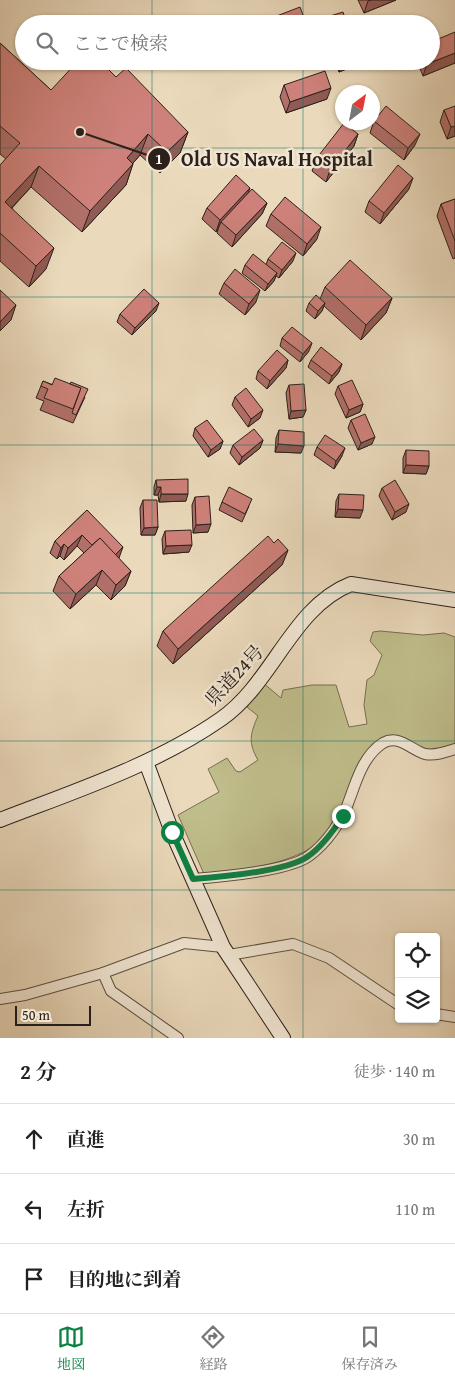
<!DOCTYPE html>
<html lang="ja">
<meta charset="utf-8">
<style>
:root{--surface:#fff;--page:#f6f6f6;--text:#222;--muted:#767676;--line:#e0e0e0;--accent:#0b8043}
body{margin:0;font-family:"Gentium Book Plus","Noto Serif JP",serif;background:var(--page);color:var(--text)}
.controls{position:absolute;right:15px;bottom:15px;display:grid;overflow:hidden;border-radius:5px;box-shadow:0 1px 4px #0004}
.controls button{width:45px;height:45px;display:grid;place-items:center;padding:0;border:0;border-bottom:1px solid var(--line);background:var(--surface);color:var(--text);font:25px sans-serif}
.compass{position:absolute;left:335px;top:85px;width:45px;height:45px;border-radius:50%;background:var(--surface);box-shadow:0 1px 4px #0004;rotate:32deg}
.scale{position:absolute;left:15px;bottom:12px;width:76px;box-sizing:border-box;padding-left:5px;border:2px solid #2c211a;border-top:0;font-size:14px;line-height:18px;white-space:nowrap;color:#2c211a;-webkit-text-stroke:4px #f1e6d3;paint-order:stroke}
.stop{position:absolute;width:15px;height:15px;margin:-11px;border:4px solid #0b8043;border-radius:50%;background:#fff}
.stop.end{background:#0b8043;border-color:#fff;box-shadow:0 1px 5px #0008}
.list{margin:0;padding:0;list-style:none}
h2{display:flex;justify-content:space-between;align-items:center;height:65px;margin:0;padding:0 20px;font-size:21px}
h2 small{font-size:16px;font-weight:400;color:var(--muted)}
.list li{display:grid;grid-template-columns:32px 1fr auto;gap:15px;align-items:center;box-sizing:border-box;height:70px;padding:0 20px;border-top:1px solid var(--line)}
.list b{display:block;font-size:19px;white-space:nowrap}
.list em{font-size:16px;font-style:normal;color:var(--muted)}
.icon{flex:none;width:28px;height:28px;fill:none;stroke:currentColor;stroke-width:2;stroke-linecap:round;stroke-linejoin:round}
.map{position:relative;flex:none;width:455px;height:1038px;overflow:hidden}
.search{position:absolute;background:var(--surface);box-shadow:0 1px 4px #0004;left:15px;right:15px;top:15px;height:55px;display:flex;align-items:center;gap:12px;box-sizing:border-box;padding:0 18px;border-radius:28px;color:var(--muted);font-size:19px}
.sheet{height:275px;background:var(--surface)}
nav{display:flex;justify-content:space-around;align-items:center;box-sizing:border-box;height:70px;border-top:1px solid var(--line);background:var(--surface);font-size:14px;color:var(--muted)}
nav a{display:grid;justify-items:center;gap:2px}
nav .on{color:var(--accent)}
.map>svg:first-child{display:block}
.green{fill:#bfbd8b;stroke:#766f52}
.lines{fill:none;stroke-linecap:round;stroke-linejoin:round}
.street-casing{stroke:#5c4f42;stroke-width:12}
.secondary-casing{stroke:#2c211a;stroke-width:16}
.street{stroke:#f1e6d3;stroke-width:10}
.secondary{stroke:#f1e6d3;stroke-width:14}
.wall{fill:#b16f69;stroke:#2c211a}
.shaded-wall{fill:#905a55;stroke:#2c211a}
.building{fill:#ce817a;stroke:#2c211a}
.route{stroke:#0b8043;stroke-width:6}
.grid{fill:none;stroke:#0f766e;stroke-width:1;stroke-opacity:0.55}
.labels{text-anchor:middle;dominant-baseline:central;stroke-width:5;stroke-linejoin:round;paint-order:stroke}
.street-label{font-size:19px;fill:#2c211a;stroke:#f1e6d3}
.leader{fill:none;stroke:#2c211a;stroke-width:2}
.callout-dot{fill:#2c211a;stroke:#f1e6d3;stroke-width:2}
.mark-label{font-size:15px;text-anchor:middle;font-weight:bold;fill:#fff}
.callout-label{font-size:20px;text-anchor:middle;font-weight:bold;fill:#2c211a;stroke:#f1e6d3;stroke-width:5;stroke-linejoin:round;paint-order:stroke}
</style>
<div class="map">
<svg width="455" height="1038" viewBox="0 0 455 1038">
<rect width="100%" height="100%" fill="#ead9bb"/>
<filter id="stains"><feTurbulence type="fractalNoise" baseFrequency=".004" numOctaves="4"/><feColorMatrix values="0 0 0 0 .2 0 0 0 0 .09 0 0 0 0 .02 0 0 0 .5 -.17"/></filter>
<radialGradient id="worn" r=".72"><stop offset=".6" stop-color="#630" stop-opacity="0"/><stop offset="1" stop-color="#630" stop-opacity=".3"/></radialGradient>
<path class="green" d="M380 631 423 635 444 633 455 637V749L439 753 398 741 373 751C361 775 351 802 337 824 310 864 248 869 204 874L178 815 219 792 208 769 227 758 236 771 240 772 258 760C248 743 250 734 258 716L241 702 262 682 281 698 283 690 312 685H336L349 727 367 724 364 705 367 680 374 675 382 655 370 641 373 632Z"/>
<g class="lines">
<defs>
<g id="street">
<path d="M193 879C219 877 289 871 309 856 327 843 343 820 350 798 357 779 364 755 383 743 399 734 411 750 425 754 435 756 446 752 455 749"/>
<path d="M229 955 293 944 329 958 399 1005"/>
<path d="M103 973 111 991 178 1038"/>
<path d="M0 999 25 995 103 973 184 943 223 947"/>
<path d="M436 1014 455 1017"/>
</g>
<g id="secondary">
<path d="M146 762 172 832 223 947 283 1038"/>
<path d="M0 820C75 791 155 765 221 719 273 683 292 607 351 584L455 600"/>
</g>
</defs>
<use href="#street" class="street-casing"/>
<use href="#secondary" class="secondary-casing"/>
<use href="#street" class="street"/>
<use href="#secondary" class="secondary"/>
</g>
<g class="wall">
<path d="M358 0H396L364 13Z"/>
<path d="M327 17 347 24H325Z"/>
<path d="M455 32V63L423 76 417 61H431Z"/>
<path d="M0 43 51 90 116 77 188 132 180 153 160 173 140 155 133 163 126 185 82 232 31 187 12 208 46 269 29 287 0 261V165L6 159 0 154Z"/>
<path d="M335 61H356L354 66 339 72Z"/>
<path d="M284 85 327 99 286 113 280 97Z"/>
<path d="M444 110 455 136 447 139 440 122Z"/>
<path d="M374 121 415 145 404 160 370 133Z"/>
<path d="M358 134 354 146 326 182 312 171 316 159Z"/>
<path d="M409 189 380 224 365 212 369 201Z"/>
<path d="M248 194 267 203 262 214 232 247 217 233 218 229 216 232 202 219 207 208Z"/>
<path d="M455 199V258L453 259 437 216 441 204Z"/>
<path d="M271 214 317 239 303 256 266 226Z"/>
<path d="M268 259 293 261 279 278 276 276 274 281 265 291 242 273 245 265H266Z"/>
<path d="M224 283 256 302 245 315 219 294Z"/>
<path d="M325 287 392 298 386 313 361 340 324 306 322 311 315 319 306 311 309 303 320 299Z"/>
<path d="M156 311 132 335 117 322 120 314Z"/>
<path d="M282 338 309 351 300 362 280 346Z"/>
<path d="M288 360 286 368 267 389 256 379 258 371Z"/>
<path d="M311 360 342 364 339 372 329 384 308 367Z"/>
<path d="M43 381 85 397 73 423 40 410 44 401 36 398Z"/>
<path d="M289 385 306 410 303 417 289 419 286 393Z"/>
<path d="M338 386 363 404 360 412 346 418 335 394Z"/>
<path d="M235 397 260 418 248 427 232 405Z"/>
<path d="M351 420 372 444 358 450 348 428Z"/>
<path d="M195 428 223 441 220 449 208 457 193 436Z"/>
<path d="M279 430 301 453 275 452 276 438Z"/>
<path d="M263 440 260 448 239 465 230 453 233 445Z"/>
<path d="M317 447 342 456 334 469 314 455Z"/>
<path d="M406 450 429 466 426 474 403 473V458Z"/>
<path d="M156 480 186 501 159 502 158 495H154V487Z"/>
<path d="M382 488 406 512 392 520 379 496Z"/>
<path d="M339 494 360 518 335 517 336 501Z"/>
<path d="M195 497 208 532 193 533 192 505Z"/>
<path d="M143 500 158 527 155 535H141L140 508Z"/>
<path d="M222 502 249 506 242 522 219 510Z"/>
<path d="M87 510 119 559 131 571 125 586 111 600 96 585 70 609 53 591 59 576 84 553 77 546 64 560 60 556 57 559 50 553 55 541Z"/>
<path d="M165 531 189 552 163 554 162 539Z"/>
<path d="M274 543 288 550 282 565 173 664 157 646 163 631Z"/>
</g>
<g class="shaded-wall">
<path d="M372 0H396L364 13 368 1Z"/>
<path d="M455 53V63L423 76 427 64Z"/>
<path d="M343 61H356L354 66 339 72Z"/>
<path d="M331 88 327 99 286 113 290 102Z"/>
<path d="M455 126V136L447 139 451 127Z"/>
<path d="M188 132 180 153 160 173 167 152Z"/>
<path d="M148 134 140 155 122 176 133 164 126 185 82 232 90 211 127 158Z"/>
<path d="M358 134 354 146 326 182 330 170Z"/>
<path d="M420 134 415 145 404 160 408 148Z"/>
<path d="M39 166 31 187 0 220 5 202Z"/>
<path d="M413 178 409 189 380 224 384 213Z"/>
<path d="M250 188 246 199 221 222 218 229 216 232 220 220Z"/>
<path d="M267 203 262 214 232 247 236 235Z"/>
<path d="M321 227 317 239 303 256 307 244Z"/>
<path d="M54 248 46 269 29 287 36 266Z"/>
<path d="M296 253 293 261 279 278 282 270Z"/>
<path d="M277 273 274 281 265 291 268 284Z"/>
<path d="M260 290 256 302 245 315 249 304Z"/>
<path d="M392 298 386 313 361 340 366 325Z"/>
<path d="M159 303 156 311 132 335 135 328Z"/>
<path d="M325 303 322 311 315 319 318 311Z"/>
<path d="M16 305 11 320 0 331V322Z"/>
<path d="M312 343 309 351 300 362 303 354Z"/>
<path d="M288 360 286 368 267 389 270 381Z"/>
<path d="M342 364 339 372 329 384 332 376Z"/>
<path d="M363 404 360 412 346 418 349 410Z"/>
<path d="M263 410 260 418 248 427 251 419Z"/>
<path d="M306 410 303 417 289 419 291 411Z"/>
<path d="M375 437 372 444 358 450 361 443Z"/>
<path d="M263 440 260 448 239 465 242 457Z"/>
<path d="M223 441 220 449 208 457 211 450Z"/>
<path d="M278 444 304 446 301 453 275 452Z"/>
<path d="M345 448 342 456 334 469 336 461Z"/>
<path d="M406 465 429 466 426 474 403 473Z"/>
<path d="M157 487H161L158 495H154Z"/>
<path d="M161 494H188L186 501 159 502Z"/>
<path d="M409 504 406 512 392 520 395 512Z"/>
<path d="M338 509 363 510 360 518 335 517Z"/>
<path d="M211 524 208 532 193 533 196 525Z"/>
<path d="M158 527 155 535H141L144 528Z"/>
<path d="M82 535 77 546 64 560 68 548Z"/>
<path d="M64 544 60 556 57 559 61 548Z"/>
<path d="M192 545 189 552 163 554 166 546Z"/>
<path d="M123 547 119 558 113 557Z"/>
<path d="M288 550 282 565 173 664 178 649Z"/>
<path d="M102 570 96 585 70 609 76 594Z"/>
<path d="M131 571 125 586 111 600 116 585Z"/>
</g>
<g class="building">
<path d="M300 7 306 23 304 24H256Z"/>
<path d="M343 12 347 24H329L327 17Z"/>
<path d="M455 32V53L427 64 426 61H431V42Z"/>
<path d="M0 43 51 90 78 61H100L116 77 126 68 188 132 167 152 148 134 127 158 133 164 90 211 39 166 5 202 54 248 36 266 0 233V165L20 143 0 126Z"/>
<path d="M325 71 331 88 290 102 284 85Z"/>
<path d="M386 106 420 134 408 148 374 121Z"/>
<path d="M455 106V126L451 127 444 110Z"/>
<path d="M344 123 358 134 330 170 316 159Z"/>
<path d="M398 165 413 178 384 213 369 201Z"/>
<path d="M236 175 250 188 220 220 207 208Z"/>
<path d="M252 189 267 203 236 235 221 222Z"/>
<path d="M285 197 321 227 307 244 271 214Z"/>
<path d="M455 199V241L441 204Z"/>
<path d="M282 242 296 253 282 270 268 259Z"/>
<path d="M253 254 277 273 268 284 245 265Z"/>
<path d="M350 260 392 298 366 325 325 287Z"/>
<path d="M235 269 260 290 249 304 224 283Z"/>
<path d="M144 289 159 303 135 328 120 314Z"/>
<path d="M0 290 16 305 0 322Z"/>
<path d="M316 295 325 303 318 311 309 303Z"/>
<path d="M292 327 312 343 303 354 282 338Z"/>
<path d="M321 347 342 364 332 376 311 360Z"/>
<path d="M277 350 288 360 270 381 258 371Z"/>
<path d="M55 378 81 388 73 409 44 398 48 389 41 386 43 381 52 385Z"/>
<path d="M352 380 363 404 349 410 338 386Z"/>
<path d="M71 382 88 389 76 415 72 413 81 388 70 384Z"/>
<path d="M304 384 306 410 291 411 289 385Z"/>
<path d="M246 388 263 410 251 419 235 397Z"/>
<path d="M365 414 375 437 361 443 351 420Z"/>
<path d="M207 420 223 441 211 450 195 428Z"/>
<path d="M254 429 263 440 242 457 233 445Z"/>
<path d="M279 430 304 432V446L278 444Z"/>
<path d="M325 435 345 448 336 461 317 447Z"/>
<path d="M406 450 429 451V466L406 465Z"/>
<path d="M188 479V494H161V487H157L156 480Z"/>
<path d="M395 480 409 504 395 512 382 488Z"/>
<path d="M229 487 252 499 245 514 222 502Z"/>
<path d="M339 494 364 495 363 510 338 509Z"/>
<path d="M209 496 211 524 196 525 195 497Z"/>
<path d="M143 500H157L158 527 144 528Z"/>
<path d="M87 510 123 547 115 555 100 538 92 545 82 535 68 548 64 544 61 548 55 541Z"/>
<path d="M191 530 192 545 166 546 165 531Z"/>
<path d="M268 536 274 543 278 539 288 550 178 649 163 631Z"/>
<path d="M100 538 131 571 116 585 102 570 76 594 59 576Z"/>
</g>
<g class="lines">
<path class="route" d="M172 832 193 879C220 877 286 871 307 857 321 848 334 830 343 816"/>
</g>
<path class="grid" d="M152 0V24M303 0V24M152 61V1038M303 61V1038M0 148H455M0 297H455M0 445H455M0 593H455M0 741H455M0 890H455"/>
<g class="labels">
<g class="street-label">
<text transform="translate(234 675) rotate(-47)">県道24号</text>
</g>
</g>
<path class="leader" d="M80 132L159 159"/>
<g class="callout-dot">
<circle cx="80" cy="132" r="5"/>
<circle cx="159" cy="159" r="12"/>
</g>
<g class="mark-label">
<text x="159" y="164">1</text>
</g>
<g class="callout-label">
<text x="277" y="166">Old US Naval Hospital</text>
</g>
<rect width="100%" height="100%" filter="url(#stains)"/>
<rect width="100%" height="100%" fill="url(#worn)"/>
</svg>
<div class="controls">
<button><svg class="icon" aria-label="locate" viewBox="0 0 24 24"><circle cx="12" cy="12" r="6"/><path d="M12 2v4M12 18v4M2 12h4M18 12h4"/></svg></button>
<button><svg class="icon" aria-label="layers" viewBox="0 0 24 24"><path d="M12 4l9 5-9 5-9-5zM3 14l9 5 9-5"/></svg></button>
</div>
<svg class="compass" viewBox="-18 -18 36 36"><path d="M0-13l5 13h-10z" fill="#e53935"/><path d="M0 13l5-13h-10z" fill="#767676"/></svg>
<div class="scale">50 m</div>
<div class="stop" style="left:172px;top:832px"></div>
<div class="stop end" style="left:343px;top:816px"></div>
<div class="search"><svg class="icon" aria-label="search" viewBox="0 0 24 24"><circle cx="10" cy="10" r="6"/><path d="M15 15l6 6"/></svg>ここで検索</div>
</div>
<section class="sheet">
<h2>2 分<small>徒歩 · 140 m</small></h2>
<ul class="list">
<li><svg class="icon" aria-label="ahead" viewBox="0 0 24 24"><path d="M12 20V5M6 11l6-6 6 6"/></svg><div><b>直進</b></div><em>30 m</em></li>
<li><svg class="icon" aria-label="left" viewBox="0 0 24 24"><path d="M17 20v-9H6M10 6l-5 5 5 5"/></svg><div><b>左折</b></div><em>110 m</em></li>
<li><svg class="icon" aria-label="arrive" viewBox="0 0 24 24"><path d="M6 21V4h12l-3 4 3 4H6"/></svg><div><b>目的地に到着</b></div></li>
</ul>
</section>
<nav>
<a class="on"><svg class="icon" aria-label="map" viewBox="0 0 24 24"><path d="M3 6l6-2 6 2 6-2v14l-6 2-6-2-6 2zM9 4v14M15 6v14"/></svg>地図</a>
<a><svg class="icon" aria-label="directions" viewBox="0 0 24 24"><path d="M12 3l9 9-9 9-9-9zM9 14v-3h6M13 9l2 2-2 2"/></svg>経路</a>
<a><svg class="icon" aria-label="saved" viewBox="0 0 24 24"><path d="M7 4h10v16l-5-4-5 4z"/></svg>保存済み</a>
</nav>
